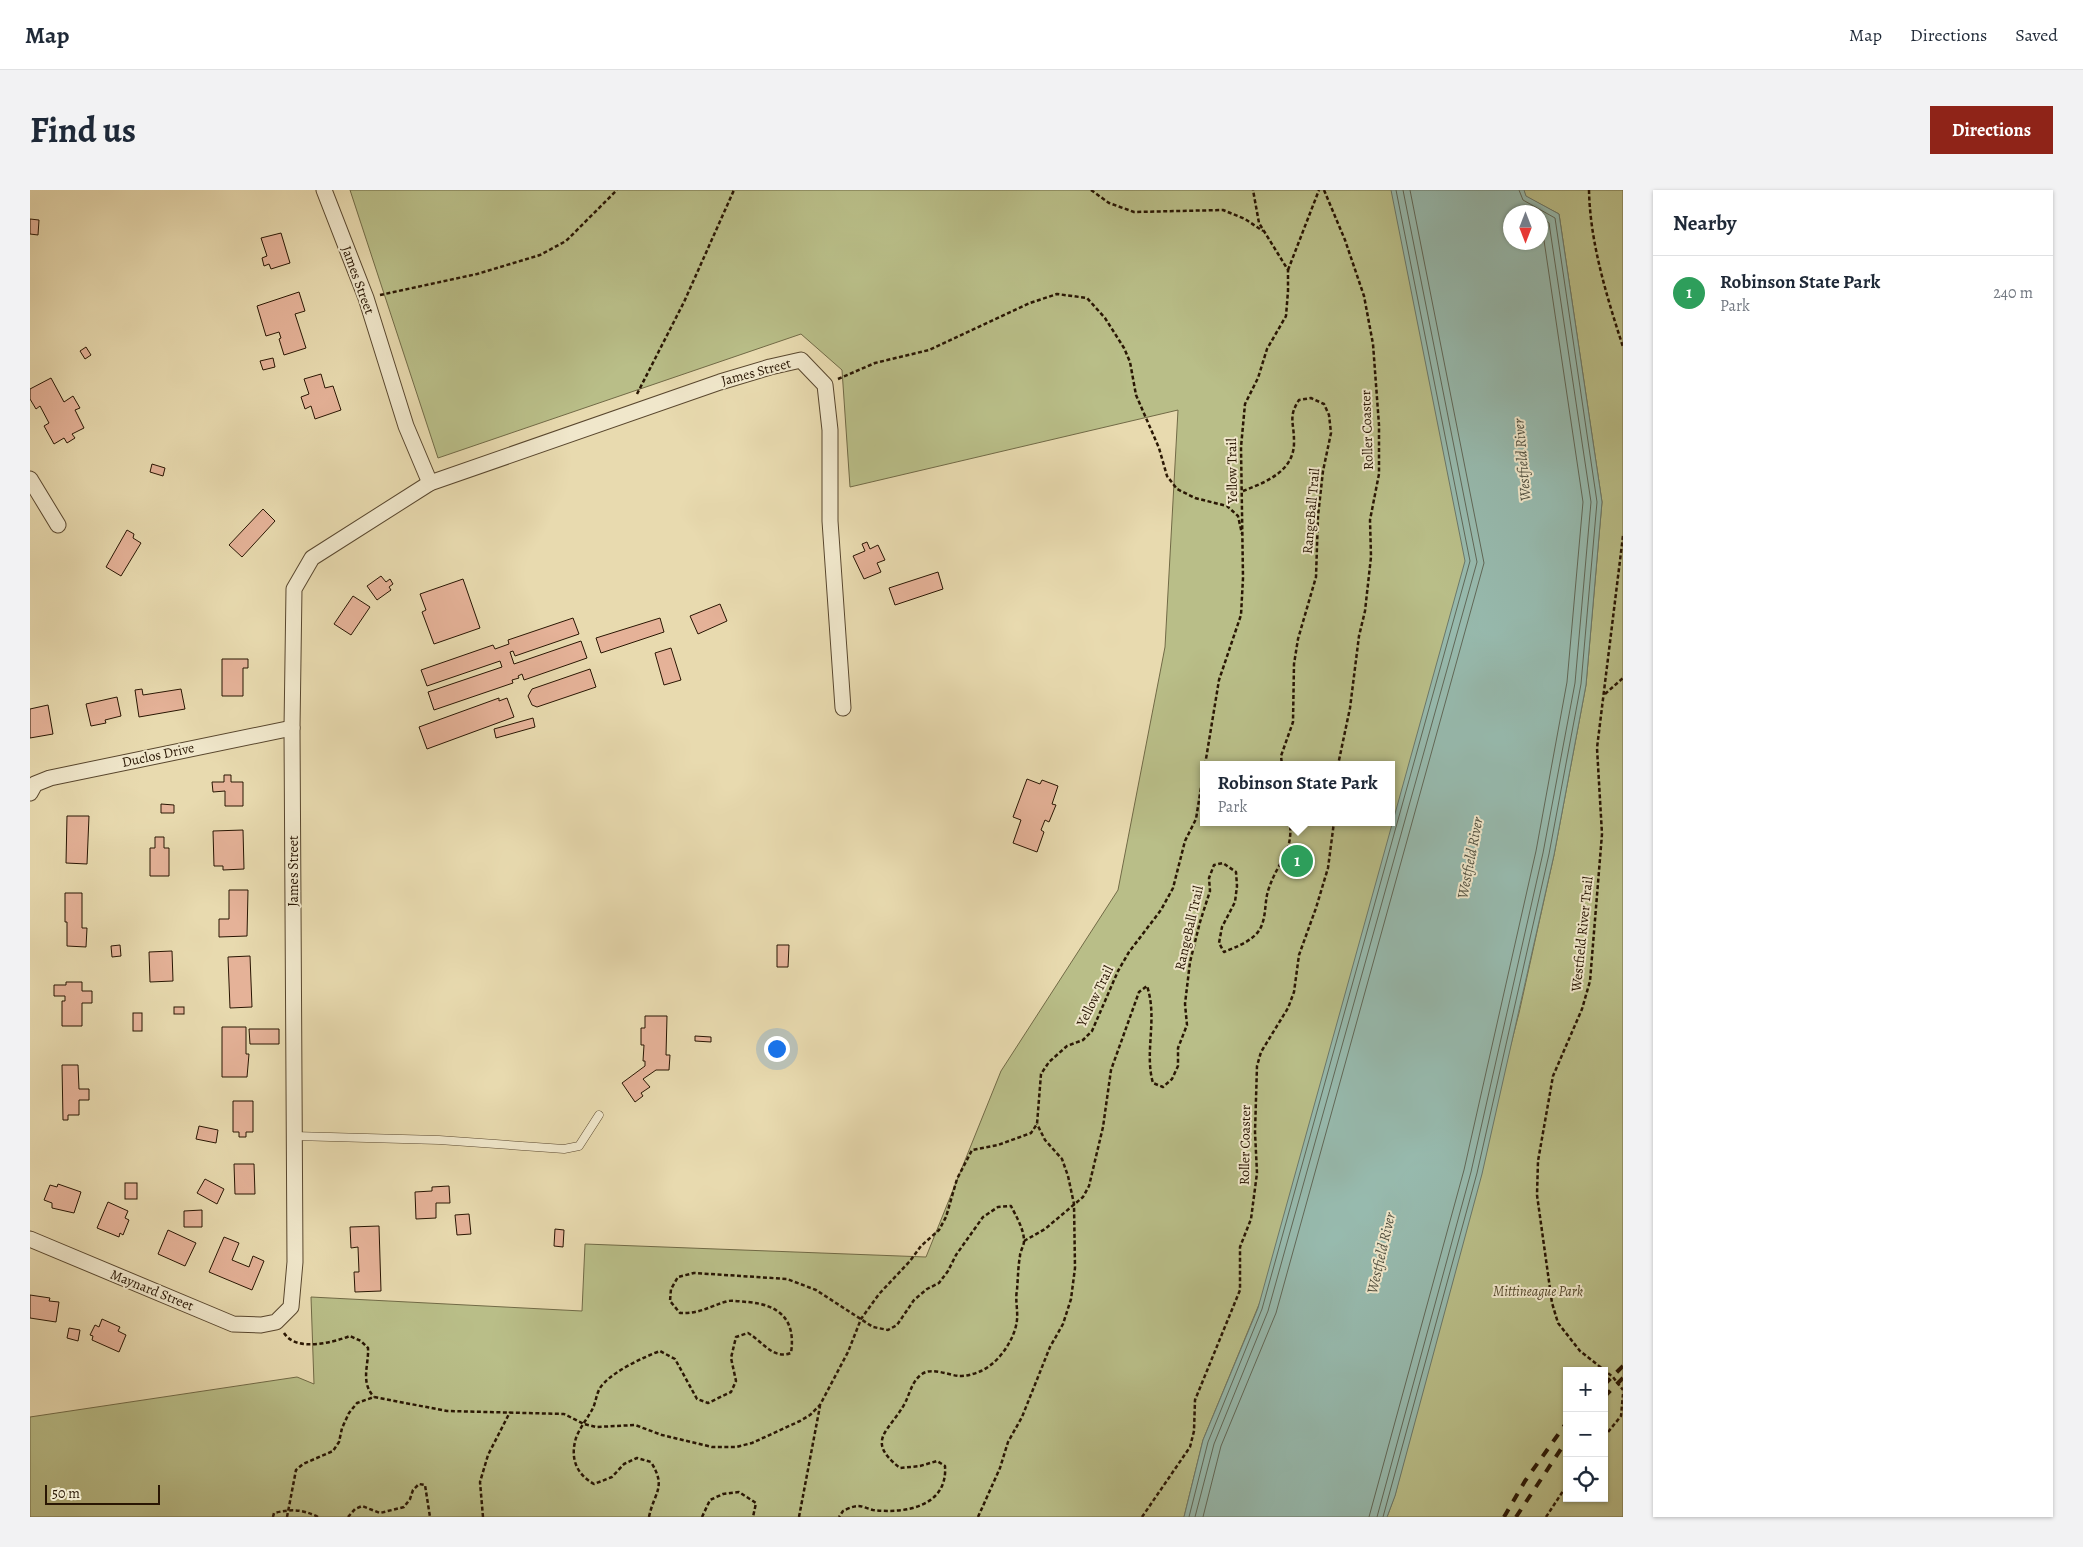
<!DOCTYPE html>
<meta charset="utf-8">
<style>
:root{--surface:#fff;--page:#f2f2f3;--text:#1f2937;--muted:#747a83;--line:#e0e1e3;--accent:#8f2418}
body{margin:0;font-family:Alegreya,serif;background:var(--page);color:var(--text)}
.controls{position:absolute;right:15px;bottom:15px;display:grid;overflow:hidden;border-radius:0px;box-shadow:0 1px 4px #0004}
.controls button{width:45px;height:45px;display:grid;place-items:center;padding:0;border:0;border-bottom:1px solid var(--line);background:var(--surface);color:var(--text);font:25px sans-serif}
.compass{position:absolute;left:1473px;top:15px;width:45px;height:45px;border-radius:50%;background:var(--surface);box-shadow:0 1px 4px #0004;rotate:180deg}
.scale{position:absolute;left:15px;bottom:12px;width:115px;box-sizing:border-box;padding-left:5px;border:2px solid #291603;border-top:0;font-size:14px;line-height:18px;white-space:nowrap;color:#291603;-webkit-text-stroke:4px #f0e7cb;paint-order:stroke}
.you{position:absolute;left:746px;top:858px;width:18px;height:18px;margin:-12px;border:4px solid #fff;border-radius:50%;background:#1a73e8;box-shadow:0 0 0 8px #1a73e833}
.badge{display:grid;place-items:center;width:32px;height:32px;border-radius:50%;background:var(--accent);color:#fff;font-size:16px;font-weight:700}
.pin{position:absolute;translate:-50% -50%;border:2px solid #fff;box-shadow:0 1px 5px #0006}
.popup{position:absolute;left:1170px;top:571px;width:195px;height:65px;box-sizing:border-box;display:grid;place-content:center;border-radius:0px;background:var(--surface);filter:drop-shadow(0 1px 4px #0005);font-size:16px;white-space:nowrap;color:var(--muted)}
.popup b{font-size:19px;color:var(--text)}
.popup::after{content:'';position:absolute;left:50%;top:100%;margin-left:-10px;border:10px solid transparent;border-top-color:var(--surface)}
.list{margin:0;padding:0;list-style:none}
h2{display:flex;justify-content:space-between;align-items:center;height:65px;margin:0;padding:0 20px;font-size:21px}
h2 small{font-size:16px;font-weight:400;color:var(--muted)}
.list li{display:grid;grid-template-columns:32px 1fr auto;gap:15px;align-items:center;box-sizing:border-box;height:75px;padding:0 20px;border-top:1px solid var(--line)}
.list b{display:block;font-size:19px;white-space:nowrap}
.list p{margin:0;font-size:16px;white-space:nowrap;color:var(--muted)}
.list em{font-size:16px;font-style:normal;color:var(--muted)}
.icon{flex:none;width:28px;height:28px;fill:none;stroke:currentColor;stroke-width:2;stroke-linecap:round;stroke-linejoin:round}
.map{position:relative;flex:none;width:1593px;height:1327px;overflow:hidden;border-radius:0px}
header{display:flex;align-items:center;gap:30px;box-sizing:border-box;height:70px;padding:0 25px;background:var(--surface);border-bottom:1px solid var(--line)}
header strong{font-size:24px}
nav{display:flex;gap:28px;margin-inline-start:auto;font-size:18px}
.intro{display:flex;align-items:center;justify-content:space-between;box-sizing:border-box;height:120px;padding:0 30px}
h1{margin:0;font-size:35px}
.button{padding:12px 22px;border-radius:0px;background:var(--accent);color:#fff;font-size:18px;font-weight:700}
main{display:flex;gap:30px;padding:0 30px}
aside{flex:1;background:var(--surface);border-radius:0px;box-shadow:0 1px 4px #0004}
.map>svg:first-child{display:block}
.green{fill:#b9be88;stroke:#716a46;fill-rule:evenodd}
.water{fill:#97baae;stroke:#6b786a;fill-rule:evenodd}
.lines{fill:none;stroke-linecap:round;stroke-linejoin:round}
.shore{stroke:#606858;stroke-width:1}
.building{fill:#e5b298;stroke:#291603}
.lane-casing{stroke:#59472e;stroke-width:9}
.street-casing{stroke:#59472e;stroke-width:17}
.path{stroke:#291603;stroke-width:2.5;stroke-dasharray:4 2.5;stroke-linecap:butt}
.lane{stroke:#f0e7cb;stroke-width:8}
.street{stroke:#f0e7cb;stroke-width:15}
.rail{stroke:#291603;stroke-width:4;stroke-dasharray:9 9;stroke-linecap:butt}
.labels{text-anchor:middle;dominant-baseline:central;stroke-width:4;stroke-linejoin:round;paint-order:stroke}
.street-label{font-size:14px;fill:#291603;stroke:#f0e7cb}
.park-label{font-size:14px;font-style:italic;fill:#54482b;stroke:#f0e7cb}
.water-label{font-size:15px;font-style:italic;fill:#504f3f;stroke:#f0e7cb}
</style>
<header>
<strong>Map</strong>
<nav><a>Map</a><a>Directions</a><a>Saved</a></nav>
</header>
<div class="intro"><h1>Find us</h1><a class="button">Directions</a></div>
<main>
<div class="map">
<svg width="1593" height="1327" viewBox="0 0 1593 1327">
<rect width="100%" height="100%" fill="#e8daaf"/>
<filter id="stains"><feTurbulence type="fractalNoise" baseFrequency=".004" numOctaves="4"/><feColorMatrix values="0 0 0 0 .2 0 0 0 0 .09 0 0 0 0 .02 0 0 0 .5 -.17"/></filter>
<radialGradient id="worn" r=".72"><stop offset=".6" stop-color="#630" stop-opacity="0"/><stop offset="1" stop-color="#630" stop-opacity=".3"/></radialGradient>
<g class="green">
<path d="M320 0H1435L1461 553 1173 1250 1154 1327H0V1227L267 1187 284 1194 281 1107 552 1121 555 1054 896 1067 971 881 1088 700 1135 457 1148 220 820 297 812 180 771 144 408 268ZM1173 575H1361V632H1173Z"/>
<path d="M1494 0H1593V1327H1357L1365 1305 1489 823 1524 665 1556 495 1572 312 1529 24 1495 6ZM1537 1181H1574V1308H1537Z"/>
</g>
<path class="water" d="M1361 0H1494L1496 6 1529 24 1572 312 1556 495 1524 665 1452 984 1365 1306 1357 1327H1154L1173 1250 1228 1118 1435 371ZM1480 22H1510V52H1480Z"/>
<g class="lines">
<g class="shore">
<path d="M1159 1327 1178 1252 1232 1119 1440 371 1366 0"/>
<path d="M1165 1327 1184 1254 1238 1121 1447 372 1373 0"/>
<path d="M1173 1327 1191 1256 1246 1123 1454 373 1380 0"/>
<path d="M1339 1327 1434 980 1506 661 1537 492 1553 312 1512 37 1510 35"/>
<path d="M1347 1327 1441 982 1513 663 1545 493 1561 312 1519 33 1510 27"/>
<path d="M1353 1327 1447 983 1519 664 1551 494 1567 312 1525 28 1493 10 1489 0"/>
</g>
</g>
<g class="building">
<path d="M0 29 9 30 8 45 0 44Z"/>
<path d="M251 43 260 73 241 79 239 74 234 76 232 68 237 66 231 48Z"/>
<path d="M269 102 275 121 265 124 276 158 254 165 249 149 251 148 249 142 236 146 227 116Z"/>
<path d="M56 157 61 165 55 169 50 161Z"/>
<path d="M243 168 245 177 233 180 230 171Z"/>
<path d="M291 184 295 198 303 196 311 220 285 229 281 216 275 219 271 207 279 204 274 189Z"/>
<path d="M21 188 34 212 43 206 50 218 45 220 54 238 42 244 45 248 37 253 34 248 24 254 14 236 19 233 10 216 6 219 0 209V199Z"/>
<path d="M122 274 135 278 133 286 120 282Z"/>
<path d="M233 319 245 331 212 367 199 355Z"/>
<path d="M97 340 104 344 103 348 111 353 91 386 76 377Z"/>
<path d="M837 352 840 359 848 355 855 370 847 373 851 382 834 389 823 366 835 361 832 354Z"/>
<path d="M908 382 913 399 865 415 859 398Z"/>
<path d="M351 386 356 392 360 389 363 394 359 397 361 400 347 410 337 396Z"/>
<path d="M433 389 450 438 404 454 392 422 396 420 390 404Z"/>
<path d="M323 406 340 417 321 445 304 434Z"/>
<path d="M690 414 697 431 668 444 660 426Z"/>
<path d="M543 428 549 444 485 466 483 461 480 462 484 474 551 451 557 468 494 490 492 484 488 486 489 488 482 490 483 493 404 520 398 502 472 477 470 471 397 496 391 480 463 455 465 459 479 454 478 450Z"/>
<path d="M630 428 634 442 571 463 566 448Z"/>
<path d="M641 458 651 490 634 495 625 463Z"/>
<path d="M192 469H218V478H213V506H192Z"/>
<path d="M560 479 566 497 507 517 502 515 498 506 502 499Z"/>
<path d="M112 499 113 505 151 499 155 519 109 527 105 500Z"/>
<path d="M87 507 91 526 75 530 76 533 61 536 56 514Z"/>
<path d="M469 508V511L477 508 484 527 397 559 389 537Z"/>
<path d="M18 515 23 544 0 548V519Z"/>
<path d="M503 528 505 537 466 548 464 539Z"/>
<path d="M194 585H201V592H213V616H195V601L183 602 182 592H194Z"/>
<path d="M997 589 1010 594 1012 590 1028 596 1022 614 1026 615 1019 632 1015 630 1011 640 1014 642 1007 662 983 653 991 630 983 627Z"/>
<path d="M131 614 144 615V623H131Z"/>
<path d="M37 626H59L57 674 36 673Z"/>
<path d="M213 640 214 679 193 680V676H184L183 641Z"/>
<path d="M125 647H134V658H139V686H120V658H125Z"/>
<path d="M199 700H218L217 746 189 747V729H199Z"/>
<path d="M35 703H52V738H57L56 757 37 756V732H35Z"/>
<path d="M90 755 91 766 82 767 81 756Z"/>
<path d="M747 755H759L758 777H747Z"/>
<path d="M142 761 143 791 120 792 119 762Z"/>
<path d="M220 766 222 817 200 818 198 767Z"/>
<path d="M36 792H52V801H62V813H52V836H32V811H35V806H24V795H36Z"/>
<rect x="144" y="817" width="10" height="7"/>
<rect x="103" y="823" width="9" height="18"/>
<path d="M615 826H637L636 865H640L639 880H626L613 889 620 897 611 903 613 906 605 912 592 893 615 876V871H613L614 855H611V838H615Z"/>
<path d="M192 837H216V864H219L217 887H192Z"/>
<path d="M219 839H249V854H220Z"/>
<path d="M665 846 681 847V852L665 851Z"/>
<path d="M32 875H48L49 899H59V910H49V925H38V930H33Z"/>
<path d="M203 911H223V942H216V947H209V942H203Z"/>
<path d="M169 936 188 940 186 953 166 949Z"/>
<path d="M204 974H224L225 1004H205Z"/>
<path d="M175 989 194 999 187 1014 167 1003Z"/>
<rect x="95" y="993" width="12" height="16"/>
<path d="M28 994 51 1002 44 1023 22 1018V1013L14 1010 20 995 27 997Z"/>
<path d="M419 996 420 1013H406V1028L386 1029 385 1002 402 1001V997Z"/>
<path d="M78 1012 98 1021 95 1028 99 1030 93 1045 90 1043 89 1047 67 1038Z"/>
<path d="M172 1020V1037H154V1021Z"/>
<path d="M439 1024 441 1044 427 1045 425 1025Z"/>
<path d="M349 1036 351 1101 325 1102 324 1082H329L328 1057 321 1058 320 1037Z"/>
<path d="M525 1039 534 1040 533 1057 524 1056Z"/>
<path d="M138 1040 166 1053 155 1076 128 1064Z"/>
<path d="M194 1047 209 1053 202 1070 219 1077 223 1066 234 1071 222 1100 179 1082Z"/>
<path d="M0 1105 20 1108 19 1111 29 1112 26 1132 0 1128Z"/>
<path d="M72 1129 90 1137 88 1141 96 1145 89 1162 62 1150 63 1146 60 1145 65 1135 69 1137Z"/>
<path d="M39 1138 50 1140 48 1151 37 1148Z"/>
</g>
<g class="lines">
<defs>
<path id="lane" d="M264 946 409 950 534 959 549 956 569 925"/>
<g id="street">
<path d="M294 0 336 108 376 236 400 293"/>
<path d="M0 289 28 335"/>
<path d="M0 603 5 594 20 588 262 538"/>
<path d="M0 1049 203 1134 231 1135 246 1132 261 1117 265 1072 262 538 264 399 282 368 400 293 690 192 740 177 771 170 795 195 800 240V331L813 518"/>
</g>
</defs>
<use href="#lane" class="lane-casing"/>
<use href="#street" class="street-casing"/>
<g class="path">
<path d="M1061 0 1079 13 1104 22 1193 20 1215 29 1233 41"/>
<path d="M1294 0 1315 50 1334 106 1343 154 1349 235V284L1340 330 1341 367 1335 421 1329 446 1320 518 1308 575"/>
<path d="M1559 0C1560 53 1577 107 1593 157"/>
<path d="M1258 80 1289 0"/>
<path d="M350 105 447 84 510 65 536 51 587 0"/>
<path d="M808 189 845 173 899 160 1000 113 1027 104 1057 108 1075 128 1094 158 1100 172 1106 205 1129 258 1137 286 1147 299 1165 308 1197 316 1208 326 1212 344"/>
<path d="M607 204 654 112 704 0"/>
<path d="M1213 301C1236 292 1265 281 1264 251 1264 232 1258 227 1269 210L1281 208 1294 214 1299 225 1301 243 1293 281 1288 326 1286 387 1268 449 1264 474 1263 532 1251 566 1252 575"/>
<path d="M1593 346 1567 558 1572 644 1560 791 1552 819 1523 886 1508 971 1507 1005 1522 1113 1528 1133 1550 1161 1583 1187 1593 1200"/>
<path d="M1575 504 1593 488"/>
<path d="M1175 575 1189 490 1211 425 1213 388 1211 257 1215 214 1228 188 1237 159 1256 126 1258 101V80L1229 33 1223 0"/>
<path d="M994 1051 1015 1039 1053 1007 1059 996 1073 937 1081 880 1109 802 1117 796C1128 829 1114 862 1123 893L1133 897 1142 889 1148 876V858L1157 835 1155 814 1160 772 1170 732 1180 701 1179 688 1184 675 1193 673 1206 682 1207 696 1205 712 1192 737 1189 753 1194 762C1206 757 1223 751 1230 739 1237 726 1234 711 1239 698 1248 671 1263 664 1260 632"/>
<path d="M254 1143C266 1162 301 1153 320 1146L331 1151 338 1158C339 1175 330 1192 344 1207"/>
<path d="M1574 1247 1591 1226 1593 1204"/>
<path d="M243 1327 244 1323C261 1319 272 1319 288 1327"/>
<path d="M257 1327 266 1280 273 1274 303 1261 309 1252 312 1238 319 1223 327 1213 344 1207 417 1221 534 1224 554 1234 566 1237 605 1235 632 1245 682 1257H706L722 1253 770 1231 780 1225 790 1215 818 1162 831 1129 849 1104 880 1071 891 1056 909 1040 916 1027 927 989 942 960 968 955 1001 943 1007 934 1011 884 1019 872 1037 856 1053 850 1062 841 1088 781 1099 762 1131 720 1143 698 1155 651 1166 629 1173 585"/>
<path d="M318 1327 325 1319 332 1316 350 1323 374 1317 380 1309 383 1300 389 1294 395 1295 400 1327"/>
<path d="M453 1327 450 1292 458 1265 480 1222"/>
<path d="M619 1327C624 1302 637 1298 621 1272L607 1268 594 1274 582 1287 564 1294C546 1284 540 1268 546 1248 550 1237 558 1228 563 1218 567 1209 566 1201 574 1193 586 1180 614 1167 630 1161L645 1169 667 1209 678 1213 701 1202 706 1191 701 1168 706 1147 718 1143C732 1151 743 1170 761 1163 766 1130 750 1115 718 1112 712 1112 704 1110 698 1111 680 1116 670 1124 650 1123L640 1111 641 1099 648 1087 664 1083 757 1089 786 1100 843 1137 858 1140 867 1135 884 1110 897 1099 909 1093 918 1081 926 1065 953 1027 968 1017 981 1016C986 1026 994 1039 994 1051 994 1056 990 1061 990 1066 988 1077 988 1088 987 1100 985 1110 988 1120 987 1130 985 1149 969 1173 951 1181 944 1184 937 1186 929 1186 918 1185 902 1177 892 1184 882 1191 880 1203 875 1213 860 1241 834 1250 870 1278L890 1276 907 1271 915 1276C918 1316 876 1324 843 1320 838 1319 833 1316 828 1316 823 1316 817 1319 813 1321L809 1327"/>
<path d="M672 1327 680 1310 693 1304 709 1302 726 1313 723 1327"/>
<path d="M769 1327 790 1216"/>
<path d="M948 1327 970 1278 978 1252 992 1227 1020 1157 1033 1134 1041 1109 1045 1078 1044 1014 1038 986 1032 969 1015 950 1007 934"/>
<path d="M1112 1327 1160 1257 1164 1241 1165 1210 1210 1100V1057L1221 1029 1227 983 1225 942 1227 876 1231 862 1258 818 1264 802 1269 765 1286 718 1298 678 1304 632"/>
<path d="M1516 1327 1537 1295"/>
</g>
<use href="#lane" class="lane"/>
<use href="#street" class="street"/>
<g class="rail">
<path d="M1574 1195 1593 1176"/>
<path d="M1574 1207 1593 1188"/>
<path d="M1474 1327 1495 1291 1537 1232"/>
<path d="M1486 1327 1537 1250"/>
</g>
</g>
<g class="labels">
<g class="street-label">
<text transform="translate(328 90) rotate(70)">James Street</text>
<text transform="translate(726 182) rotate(-15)">James Street</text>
<text transform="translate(1337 240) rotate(-92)">Roller Coaster</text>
<text transform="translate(1202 281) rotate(-91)">Yellow Trail</text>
<text transform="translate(1281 321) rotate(-85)">RangeBall Trail</text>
<text transform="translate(128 565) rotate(-12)">Duclos Drive</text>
<text transform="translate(263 681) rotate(-90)">James Street</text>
<text transform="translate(1159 738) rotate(-77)">RangeBall Trail</text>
<text transform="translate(1552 744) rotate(-84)">Westfield River Trail</text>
<text transform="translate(1065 806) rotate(-64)">Yellow Trail</text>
<text transform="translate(1215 955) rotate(-89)">Roller Coaster</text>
<text transform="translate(122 1100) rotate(22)">Maynard Street</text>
</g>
<g class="park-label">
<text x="1508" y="1101">Mittineague Park</text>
</g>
<g class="water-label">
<text transform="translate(1492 270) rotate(-95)">Westfield River</text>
<text transform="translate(1440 668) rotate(-79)">Westfield River</text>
<text transform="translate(1351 1063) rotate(-77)">Westfield River</text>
</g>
</g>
<rect width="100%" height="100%" filter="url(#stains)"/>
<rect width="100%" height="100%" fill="url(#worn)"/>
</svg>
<div class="controls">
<button>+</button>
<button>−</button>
<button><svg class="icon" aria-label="locate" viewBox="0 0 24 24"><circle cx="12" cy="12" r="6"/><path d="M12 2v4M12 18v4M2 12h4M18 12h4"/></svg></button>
</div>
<svg class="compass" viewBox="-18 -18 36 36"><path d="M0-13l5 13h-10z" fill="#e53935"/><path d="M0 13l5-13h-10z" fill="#747a83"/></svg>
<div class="scale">50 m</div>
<div class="you"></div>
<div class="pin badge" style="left:1267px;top:671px;background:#2e9e5b">1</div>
<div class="popup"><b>Robinson State Park</b>Park</div>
</div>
<aside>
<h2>Nearby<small></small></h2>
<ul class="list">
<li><span class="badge" style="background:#2e9e5b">1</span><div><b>Robinson State Park</b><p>Park</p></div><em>240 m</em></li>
</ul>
</aside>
</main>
